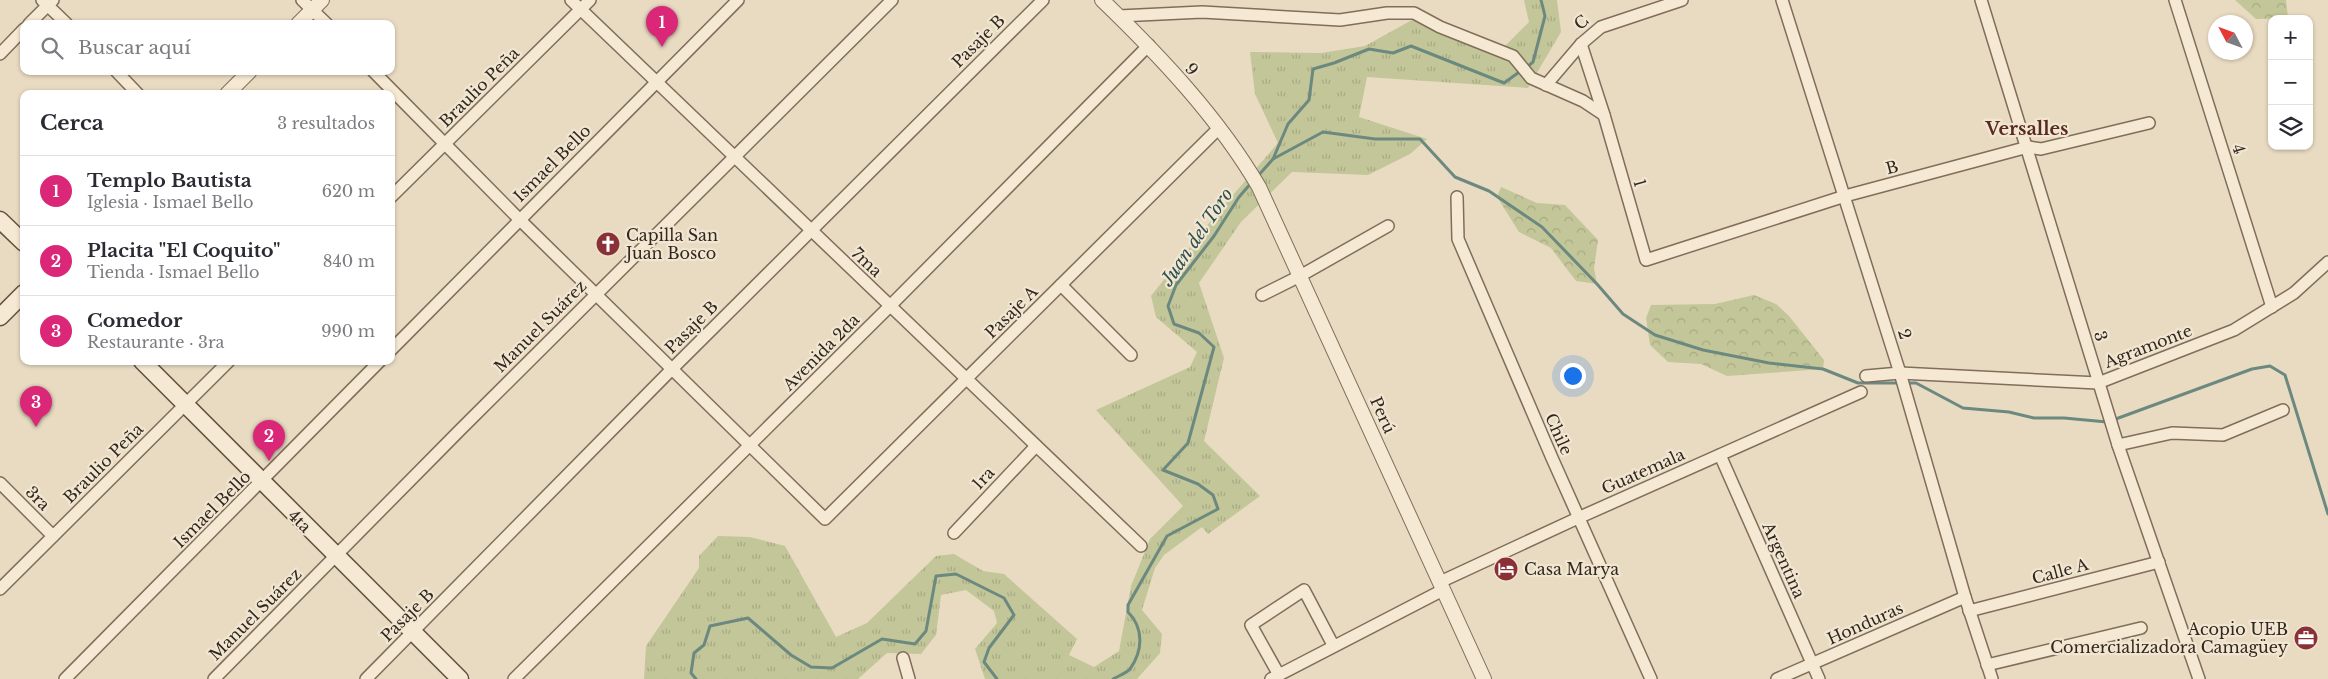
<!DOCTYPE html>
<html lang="es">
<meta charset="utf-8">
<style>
:root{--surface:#fff;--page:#f7f7f7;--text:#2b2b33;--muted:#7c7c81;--line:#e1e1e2;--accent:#db2777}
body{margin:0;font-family:"Libre Baskerville",serif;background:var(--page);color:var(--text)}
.controls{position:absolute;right:15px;top:15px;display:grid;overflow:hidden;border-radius:10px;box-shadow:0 1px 4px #0004}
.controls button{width:45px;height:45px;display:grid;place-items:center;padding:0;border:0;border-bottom:1px solid var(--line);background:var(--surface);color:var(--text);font:25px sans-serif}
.compass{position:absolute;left:2208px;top:15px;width:45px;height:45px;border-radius:50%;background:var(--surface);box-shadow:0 1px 4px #0004;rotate:311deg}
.you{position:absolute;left:1572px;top:375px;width:18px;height:18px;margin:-12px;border:4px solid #fff;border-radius:50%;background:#1a73e8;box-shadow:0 0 0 8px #1a73e833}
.badge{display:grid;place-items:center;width:32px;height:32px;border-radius:50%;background:var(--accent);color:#fff;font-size:16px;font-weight:700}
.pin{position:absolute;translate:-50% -41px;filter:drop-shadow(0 1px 2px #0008)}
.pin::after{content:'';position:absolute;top:26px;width:18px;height:15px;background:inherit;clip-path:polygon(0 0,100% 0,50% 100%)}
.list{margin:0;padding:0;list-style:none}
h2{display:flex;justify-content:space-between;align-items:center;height:65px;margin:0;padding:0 20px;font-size:21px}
h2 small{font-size:16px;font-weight:400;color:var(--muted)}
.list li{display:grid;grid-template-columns:32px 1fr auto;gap:15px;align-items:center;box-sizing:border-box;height:70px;padding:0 20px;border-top:1px solid var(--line)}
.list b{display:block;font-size:19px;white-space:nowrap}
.list p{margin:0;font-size:16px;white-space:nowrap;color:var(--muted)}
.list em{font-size:16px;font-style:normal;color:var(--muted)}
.icon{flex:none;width:28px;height:28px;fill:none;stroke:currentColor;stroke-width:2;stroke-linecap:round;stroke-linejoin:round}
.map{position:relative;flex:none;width:2328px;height:679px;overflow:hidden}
.search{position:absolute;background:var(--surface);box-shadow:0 1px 4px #0004;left:20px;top:20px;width:375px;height:55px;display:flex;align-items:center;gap:12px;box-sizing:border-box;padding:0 18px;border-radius:10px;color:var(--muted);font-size:19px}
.panel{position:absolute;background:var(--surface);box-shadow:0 1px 4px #0004;left:20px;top:90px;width:375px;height:275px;border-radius:10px}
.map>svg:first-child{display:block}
.grass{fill:url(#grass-tufts)}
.forest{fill:url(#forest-crowns)}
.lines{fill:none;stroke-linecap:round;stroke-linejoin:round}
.stream{stroke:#6c8980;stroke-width:3}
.minor-casing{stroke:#816d5b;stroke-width:14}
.tertiary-casing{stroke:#816d5b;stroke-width:16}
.secondary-casing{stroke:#634f3f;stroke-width:19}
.minor{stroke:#f5e9d4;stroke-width:11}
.tertiary{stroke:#f5e9d4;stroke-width:14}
.secondary{stroke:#f5e9d4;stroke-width:16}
.labels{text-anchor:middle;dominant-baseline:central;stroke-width:4.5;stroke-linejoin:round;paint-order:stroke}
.street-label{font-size:16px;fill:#32271e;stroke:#f1e6d1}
.poi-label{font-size:16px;fill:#32271e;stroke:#f1e6d1;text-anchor:start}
.neighbourhood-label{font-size:18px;font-weight:bold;fill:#5a2a22;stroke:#f1e6d1}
.water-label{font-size:18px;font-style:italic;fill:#2f514d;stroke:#f1e6d1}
</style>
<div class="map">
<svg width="2328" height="679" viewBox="0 0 2328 679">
<defs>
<pattern id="grass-tufts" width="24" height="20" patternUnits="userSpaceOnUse" patternTransform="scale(1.25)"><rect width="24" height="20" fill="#c3c698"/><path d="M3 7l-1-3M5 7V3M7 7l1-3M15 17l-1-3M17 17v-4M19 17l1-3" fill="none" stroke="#a8aa83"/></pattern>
<pattern id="forest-crowns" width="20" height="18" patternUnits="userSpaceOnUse" patternTransform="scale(1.25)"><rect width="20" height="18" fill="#c3c698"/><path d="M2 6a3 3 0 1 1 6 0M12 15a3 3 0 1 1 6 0" fill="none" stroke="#a8aa83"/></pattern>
</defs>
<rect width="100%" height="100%" fill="#e9dbc2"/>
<path class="grass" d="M1524 0H1557L1561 32 1528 88 1367 77 1359 117 1427 139 1410 154 1368 175 1292 172 1241 222 1199 283 1224 358 1204 441 1260 496 1208 534 1202 527 1164 555 1155 568 1142 610 1162 634 1160 653 1137 679H985L975 649 997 623 994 611 966 590 941 595 936 635 921 654 887 653 858 679H644L646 646 699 568V556L718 536 750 537 785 546 836 637 867 623 936 556 954 554 983 571 1004 574 1077 639 1069 655 1094 667 1119 651 1131 586 1150 539 1183 506 1096 410 1190 367 1197 352 1156 317 1151 296 1213 218 1278 143 1255 94 1250 52 1321 53 1365 46 1412 20 1501 50 1529 22Z"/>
<g class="forest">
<path d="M2235 0H2286L2288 18 2256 19Z"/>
<path d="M1501 187 1537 203 1565 205 1598 240 1594 268 1597 284 1576 281 1551 248 1519 232 1497 197Z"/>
<path d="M1754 295 1776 304 1789 316 1824 360 1823 369 1727 376 1701 364 1668 362 1650 345 1646 318 1651 305 1715 304Z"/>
</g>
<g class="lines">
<g class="stream">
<path d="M1527 67 1533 62 1545 16 1541 0"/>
<path d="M1273 159 1323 132 1375 139H1420L1455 177 1489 191 1542 227 1597 284 1623 314 1655 335 1703 350 1769 363 1823 369 1858 383H1900"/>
<path d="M1257 177 1273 159 1288 124 1309 100 1313 69 1334 63 1369 49 1393 53 1411 46 1504 83 1522 70"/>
<path d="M1906 383H1916L1963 408 2009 412 2034 418H2064L2107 422"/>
<path d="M2113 420 2252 369 2270 366 2285 375 2328 514"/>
<path d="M696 679 691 673 694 653 704 645 710 626 748 618 791 655 811 667 832 668 882 639 915 644 926 631 936 576 956 574 1004 598 1014 615 989 648 984 662 997 679"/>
<path d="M1113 679C1118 676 1127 673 1130 669 1143 651 1144 628 1128 612V605L1167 536 1218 509 1213 495 1198 484 1163 470 1188 443 1214 347 1199 333 1174 324 1168 306 1176 285 1214 236 1239 197 1252 182"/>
</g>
<defs>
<g id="minor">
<path d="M42 0 67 24"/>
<path d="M302 0 327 24"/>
<path d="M571 0 1141 546"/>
<path d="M1782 0 1900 373 1965 597 1992 679"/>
<path d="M1981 0 2118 445 2199 679"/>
<path d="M2175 0 2272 307"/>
<path d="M1119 16 1202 12 1340 20 1387 13H1414L1440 27 1513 56 1531 78 1583 101 1604 115 1646 260 1845 196 2028 147 2041 149 2149 123"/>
<path d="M29 24 53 0"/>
<path d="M1581 44 1604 115"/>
<path d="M0 54 24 29"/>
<path d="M116 71 138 94"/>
<path d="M373 71 519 219 825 519 1219 128"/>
<path d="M1546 85 1581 44 1601 27 1682 0"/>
<path d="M391 197 590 0"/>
<path d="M1457 197 1458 239 1552 458 1651 679"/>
<path d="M1061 285 1131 355"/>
<path d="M1262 295 1300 276 1388 226"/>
<path d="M391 350 738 0"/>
<path d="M1866 376 1900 373 2098 383 2234 330 2294 293 2328 262"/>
<path d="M2118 445 2172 433 2223 435 2283 410"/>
<path d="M1720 455 1819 679"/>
<path d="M0 483 53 536"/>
<path d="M954 533 1036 446"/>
<path d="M1440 582 1578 518 1861 392"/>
<path d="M0 589 229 361"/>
<path d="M1969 611 2159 562"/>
<path d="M903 658 909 679"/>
<path d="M1987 665 2141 628"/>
<path d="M1279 675 1251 625 1304 590 1333 645"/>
<path d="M65 679 380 361"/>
<path d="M214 679 459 431 892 0"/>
<path d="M366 679 672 369 1043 0"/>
<path d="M514 679 890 306 1149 45"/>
<path d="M1271 679 1443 590"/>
<path d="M1777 679 1965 597"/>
</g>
<g id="tertiary">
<path d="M1102 0C1160 56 1218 117 1259 187L1484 679"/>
<path d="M298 24 322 0"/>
<path d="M227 94 250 71"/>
</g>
<g id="secondary">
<path d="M0 220 24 243"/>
<path d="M0 317 24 293"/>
<path d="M142 361 460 679"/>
</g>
</defs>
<use href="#minor" class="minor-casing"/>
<use href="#tertiary" class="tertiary-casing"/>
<use href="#secondary" class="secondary-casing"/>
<use href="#minor" class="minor"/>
<use href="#tertiary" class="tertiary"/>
<use href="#secondary" class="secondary"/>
</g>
<defs>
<symbol id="church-disc" viewBox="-11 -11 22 22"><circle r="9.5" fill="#8a3137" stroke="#f1e6d1"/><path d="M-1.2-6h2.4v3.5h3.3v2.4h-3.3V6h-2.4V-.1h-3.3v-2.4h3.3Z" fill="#fff"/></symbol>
<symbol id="hotel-disc" viewBox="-11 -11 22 22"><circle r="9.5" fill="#8a3137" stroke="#f1e6d1"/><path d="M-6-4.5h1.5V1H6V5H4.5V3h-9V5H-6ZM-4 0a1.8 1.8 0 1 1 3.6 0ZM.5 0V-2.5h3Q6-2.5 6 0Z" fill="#fff"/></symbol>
<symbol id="office-disc" viewBox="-11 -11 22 22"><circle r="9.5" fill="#8a3137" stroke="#f1e6d1"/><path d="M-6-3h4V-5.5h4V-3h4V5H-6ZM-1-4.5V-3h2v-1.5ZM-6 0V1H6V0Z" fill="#fff"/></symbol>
</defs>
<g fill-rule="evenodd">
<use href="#church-disc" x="594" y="230" width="28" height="28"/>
<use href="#hotel-disc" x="1492" y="555" width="28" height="28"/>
<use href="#office-disc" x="2292" y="624" width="28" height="28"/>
</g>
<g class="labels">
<g class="street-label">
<text transform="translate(1581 22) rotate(-40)">C</text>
<text transform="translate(978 41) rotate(-45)">Pasaje B</text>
<text transform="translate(1192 69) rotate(49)">9</text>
<text transform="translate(479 87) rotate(-45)">Braulio Peña</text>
<text transform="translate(2239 149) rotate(73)">4</text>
<text transform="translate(552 163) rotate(-45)">Ismael Bello</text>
<text transform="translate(1892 167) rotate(-15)">B</text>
<text transform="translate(1640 183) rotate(74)">1</text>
<text transform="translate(867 262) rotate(43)">7ma</text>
<text transform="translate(1011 312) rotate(-45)">Pasaje A</text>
<text transform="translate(540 326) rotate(-45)">Manuel Suárez</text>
<text transform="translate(691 327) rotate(-45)">Pasaje B</text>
<text transform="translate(1905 334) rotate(73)">2</text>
<text transform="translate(2101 336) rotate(73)">3</text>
<text transform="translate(2148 346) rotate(-21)">Agramonte</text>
<text transform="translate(821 352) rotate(-45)">Avenida 2da</text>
<text transform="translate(1383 415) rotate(66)">Perú</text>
<text transform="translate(1559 434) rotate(66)">Chile</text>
<text transform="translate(103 463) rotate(-45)">Braulio Peña</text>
<text transform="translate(1643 471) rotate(-24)">Guatemala</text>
<text transform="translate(983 478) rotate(-47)">1ra</text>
<text transform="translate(38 498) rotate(45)">3ra</text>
<text transform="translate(212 509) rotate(-45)">Ismael Bello</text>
<text transform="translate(300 521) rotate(45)">4ta</text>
<text transform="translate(1784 560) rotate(66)">Argentina</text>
<text transform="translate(2060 571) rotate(-15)">Calle A</text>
<text transform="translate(255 614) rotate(-45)">Manuel Suárez</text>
<text transform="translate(407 615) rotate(-45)">Pasaje B</text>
<text transform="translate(1865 623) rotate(-24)">Honduras</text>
</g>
<g class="poi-label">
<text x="626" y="235">Capilla San<tspan x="626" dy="18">Juan Bosco</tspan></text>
<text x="1524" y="569">Casa Marya</text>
<text x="2288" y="629" text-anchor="end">Acopio UEB<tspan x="2288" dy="18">Comercializadora Camagüey</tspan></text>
</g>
<g class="neighbourhood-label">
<text x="2027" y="129">Versalles</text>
</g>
<g class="water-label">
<text transform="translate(1197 237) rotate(-56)">Juan del Toro</text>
</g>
</g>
</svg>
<div class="controls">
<button>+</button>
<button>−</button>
<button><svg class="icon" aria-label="layers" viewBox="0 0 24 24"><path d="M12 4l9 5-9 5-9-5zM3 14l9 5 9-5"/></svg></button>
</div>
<svg class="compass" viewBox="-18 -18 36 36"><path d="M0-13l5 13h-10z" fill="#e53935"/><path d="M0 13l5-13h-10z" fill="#7c7c81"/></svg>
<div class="you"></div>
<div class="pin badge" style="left:662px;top:47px">1</div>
<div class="pin badge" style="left:269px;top:461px">2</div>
<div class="pin badge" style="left:36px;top:427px">3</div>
<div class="search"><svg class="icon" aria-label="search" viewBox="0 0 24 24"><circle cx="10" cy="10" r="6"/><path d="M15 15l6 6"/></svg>Buscar aquí</div>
<section class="panel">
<h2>Cerca<small>3 resultados</small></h2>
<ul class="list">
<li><span class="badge">1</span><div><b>Templo Bautista</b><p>Iglesia · Ismael Bello</p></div><em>620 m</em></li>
<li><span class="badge">2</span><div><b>Placita &quot;El Coquito&quot;</b><p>Tienda · Ismael Bello</p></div><em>840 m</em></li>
<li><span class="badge">3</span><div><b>Comedor</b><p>Restaurante · 3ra</p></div><em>990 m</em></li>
</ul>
</section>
</div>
